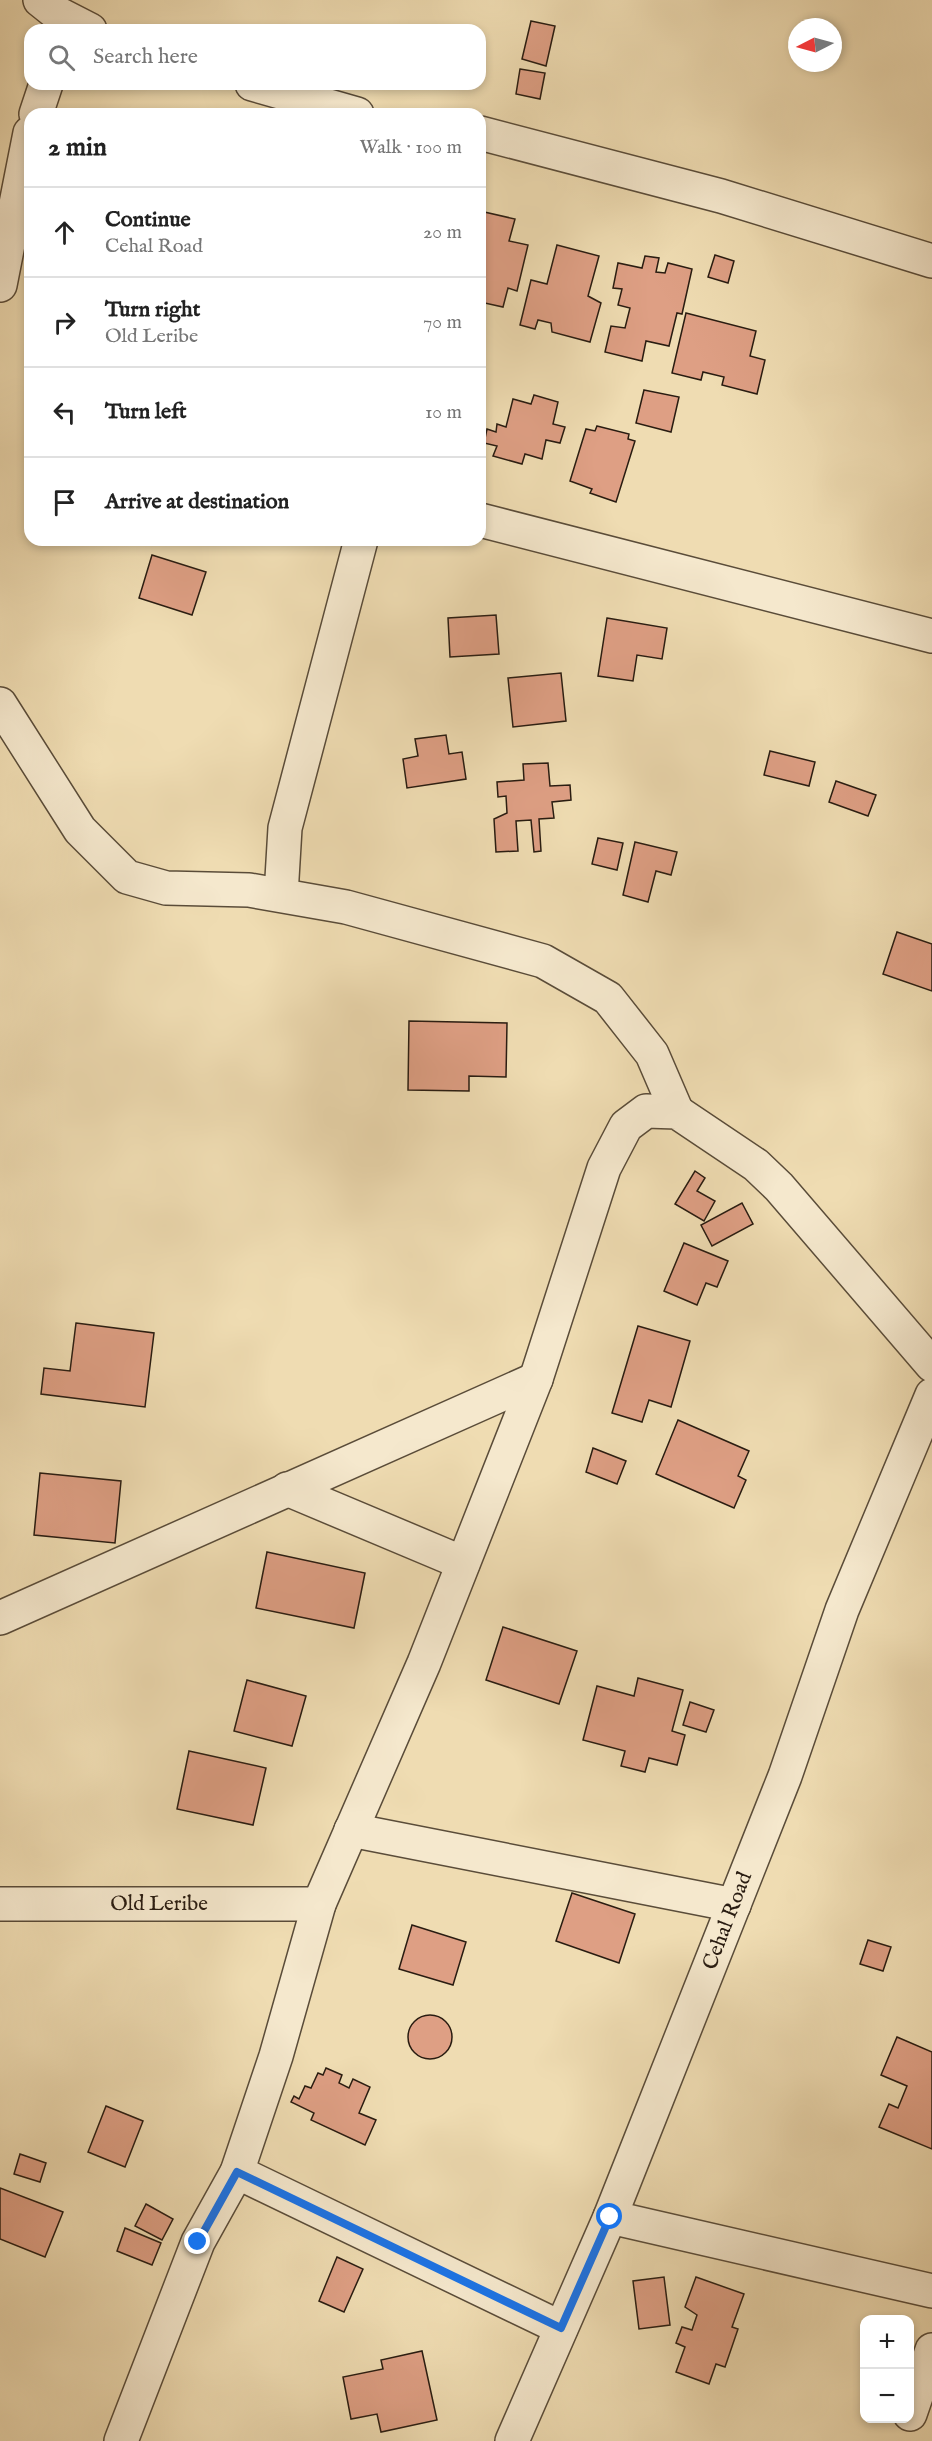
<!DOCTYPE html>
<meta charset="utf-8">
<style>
:root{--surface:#fff;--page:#f6f6f6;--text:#222;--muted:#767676;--line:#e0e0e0}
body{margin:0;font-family:"IM FELL English",serif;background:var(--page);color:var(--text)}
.controls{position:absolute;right:18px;bottom:18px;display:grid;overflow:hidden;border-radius:12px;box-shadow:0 3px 9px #0003}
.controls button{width:54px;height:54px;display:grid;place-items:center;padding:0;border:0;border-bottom:2px solid var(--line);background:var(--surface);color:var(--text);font:30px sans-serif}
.compass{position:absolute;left:788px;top:18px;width:54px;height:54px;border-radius:50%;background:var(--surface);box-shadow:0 3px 9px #0003;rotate:264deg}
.stop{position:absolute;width:18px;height:18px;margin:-14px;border:4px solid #1a73e8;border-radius:50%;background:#fff}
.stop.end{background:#1a73e8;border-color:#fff;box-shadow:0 2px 6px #0008}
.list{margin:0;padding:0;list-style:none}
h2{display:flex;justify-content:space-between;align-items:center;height:78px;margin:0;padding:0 24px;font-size:26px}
h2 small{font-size:20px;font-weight:400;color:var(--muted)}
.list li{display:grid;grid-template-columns:39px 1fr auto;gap:18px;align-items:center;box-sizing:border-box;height:90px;padding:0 24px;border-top:2px solid var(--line)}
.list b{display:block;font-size:22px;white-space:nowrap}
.list p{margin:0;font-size:20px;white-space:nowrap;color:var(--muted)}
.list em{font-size:20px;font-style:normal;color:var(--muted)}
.icon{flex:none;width:33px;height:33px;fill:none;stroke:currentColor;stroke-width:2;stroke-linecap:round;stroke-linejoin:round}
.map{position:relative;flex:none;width:932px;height:2441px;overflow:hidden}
.search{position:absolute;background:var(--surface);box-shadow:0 3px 9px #0003;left:24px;top:24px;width:462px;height:66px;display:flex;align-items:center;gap:15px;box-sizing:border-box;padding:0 21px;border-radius:18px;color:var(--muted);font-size:22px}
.panel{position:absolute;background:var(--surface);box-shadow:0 3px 9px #0003;left:24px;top:108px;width:462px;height:438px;border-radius:18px}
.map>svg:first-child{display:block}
.building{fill:#de9f84;stroke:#291c11;stroke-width:1.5}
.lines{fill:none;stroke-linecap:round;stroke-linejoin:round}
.street-casing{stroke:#5a4c39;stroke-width:36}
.street{stroke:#f5e8cd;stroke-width:33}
.route{stroke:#1a73e8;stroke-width:8}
.labels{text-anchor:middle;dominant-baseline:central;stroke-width:5;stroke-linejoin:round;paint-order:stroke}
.street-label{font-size:21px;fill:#291c11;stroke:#f5e8cd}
</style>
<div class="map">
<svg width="932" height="2441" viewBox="0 0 932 2441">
<rect width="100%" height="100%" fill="#efdcb2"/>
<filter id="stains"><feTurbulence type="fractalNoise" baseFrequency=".00333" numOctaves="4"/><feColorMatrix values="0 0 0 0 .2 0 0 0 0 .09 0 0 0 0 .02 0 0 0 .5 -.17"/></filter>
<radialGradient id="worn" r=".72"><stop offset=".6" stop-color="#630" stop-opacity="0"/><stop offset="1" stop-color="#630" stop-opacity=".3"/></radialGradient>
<g class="building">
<path d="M531 21 555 26 546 66 522 59Z"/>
<path d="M520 69 545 73 540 99 516 94Z"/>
<path d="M480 211 515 219 509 241 528 245 517 291 508 288 503 307 480 302Z"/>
<path d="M557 245 599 256 588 296 601 303 590 342 552 332 551 323 538 320 535 329 520 325 531 280 547 284Z"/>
<path d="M715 255 734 261 728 283 708 277Z"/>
<path d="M645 256 659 258 656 272 665 273 668 263 692 269 682 314 677 313 669 346 646 341 642 361 605 352 611 326 625 328 630 308 618 305 622 289 613 288 618 263 642 268Z"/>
<path d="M686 313 756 331 750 356 765 360 757 394 722 385 724 377 703 372 701 380 672 373Z"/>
<path d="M644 390 679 397 671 432 636 423Z"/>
<path d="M534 395 558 402 553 424 565 427 560 443 546 440 542 459 525 454 522 464 493 456 497 446 484 443 487 429 496 432 497 424 506 427 513 399 531 404Z"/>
<path d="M597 426 629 434 628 439 635 441 616 502 590 493 592 489 570 481 586 429 595 431Z"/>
<path d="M152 555 206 572 192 615 139 598Z"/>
<path d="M496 615 499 654 450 657 448 618Z"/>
<path d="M607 618 667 628 662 659 637 655 633 681 598 676Z"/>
<path d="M561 673 566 721 513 727 508 678Z"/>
<path d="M446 735 449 754 462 752 466 779 407 788 403 759 418 756 415 739Z"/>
<path d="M770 751 815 762 809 786 764 775Z"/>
<path d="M548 763 550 786 570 785 571 800 552 802 554 818 539 819 541 851 534 852 531 820 516 821 518 851 496 852 494 819 507 813 506 796 498 797 497 782 524 780 523 764Z"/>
<path d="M836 781 876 795 868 816 829 802Z"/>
<path d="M598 838 623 843 617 870 592 864Z"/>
<path d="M635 842 677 852 671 875 656 871 648 902 623 895Z"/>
<path d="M897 932 932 944V991L883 974Z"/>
<path d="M409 1021 507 1023 506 1077 469 1076V1091L408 1090Z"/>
<path d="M695 1171 705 1178 697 1191 715 1201 704 1221 675 1204Z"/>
<path d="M742 1203 753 1224 712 1246 701 1225Z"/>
<path d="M684 1243 728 1261 717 1287 706 1283 697 1305 664 1291Z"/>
<path d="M76 1323 154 1333 145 1407 41 1394 44 1368 70 1371Z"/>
<path d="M638 1326 690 1341 671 1407 649 1400 642 1422 612 1413Z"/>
<path d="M678 1420 749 1451 738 1476 746 1480 734 1508 656 1474Z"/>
<path d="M593 1448 626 1461 617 1484 586 1472Z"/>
<path d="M40 1473 121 1481 115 1543 34 1535Z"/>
<path d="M267 1552 365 1573 354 1628 256 1608Z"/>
<path d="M503 1627 577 1651 559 1704 486 1680Z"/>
<path d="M638 1678 683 1690 672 1731 685 1735 677 1765 649 1758 645 1772 621 1766 625 1751 583 1740 597 1686 634 1696Z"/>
<path d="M247 1680 306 1696 292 1746 234 1731Z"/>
<path d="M690 1702 714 1710 706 1732 683 1725Z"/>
<path d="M189 1751 266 1768 253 1825 177 1809Z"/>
<path d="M572 1893 635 1914 619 1963 556 1941Z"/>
<path d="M412 1925 466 1942 453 1985 399 1969Z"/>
<path d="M868 1940 891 1947 883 1971 860 1964Z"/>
<circle cx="430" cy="2037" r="22"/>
<path d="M897 2037 932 2052V2149L879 2127 889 2104 898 2108 907 2086 881 2075Z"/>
<path d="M326 2068 342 2075 339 2083 349 2088 353 2079 370 2087 359 2113 376 2120 365 2145 311 2120 314 2113 291 2102 294 2096 299 2099 305 2086 311 2088 318 2073 323 2075Z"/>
<path d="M106 2106 143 2121 125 2167 88 2152Z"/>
<path d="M20 2154 46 2163 40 2182 14 2174Z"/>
<path d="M0 2188 63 2212 45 2257 0 2239Z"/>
<path d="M146 2204 173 2219 162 2240 135 2226Z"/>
<path d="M125 2228 161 2243 152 2265 117 2251Z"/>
<path d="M337 2257 363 2269 344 2312 319 2301Z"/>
<path d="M664 2277 670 2325 639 2329 633 2281Z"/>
<path d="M696 2277 744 2294 732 2327 738 2329 725 2367 716 2364 709 2384 676 2372 685 2347 676 2343 682 2327 692 2330 697 2315 685 2307Z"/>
<path d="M422 2351 437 2420 381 2432 377 2414 351 2419 343 2377 383 2369 381 2360Z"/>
</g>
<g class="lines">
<defs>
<g id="street">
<path d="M40 0 55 12 90 30"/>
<path d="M252 84 357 114"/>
<path d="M36 114 46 84"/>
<path d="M480 133 721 196 932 261"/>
<path d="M0 285 30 133"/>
<path d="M480 520 932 636"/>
<path d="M0 704 80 830 127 877 166 888 249 890 346 907 543 961 608 998 652 1054 677 1112"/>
<path d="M281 895 285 828 361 540"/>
<path d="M287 1489 463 1563"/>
<path d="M0 1618 536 1379"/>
<path d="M351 1830 734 1905"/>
<path d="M0 1904H319"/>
<path d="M237 2172 561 2328"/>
<path d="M610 2217 932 2291"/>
<path d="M910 2414 932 2350"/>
<path d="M121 2441 198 2242 237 2172 276 2056 319 1904 424 1663 536 1379 604 1168 626 1126 646 1111 677 1112 756 1165 779 1187 932 1365"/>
<path d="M512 2441 610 2217 785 1776 842 1610 932 1395"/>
</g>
</defs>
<use href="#street" class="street-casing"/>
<use href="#street" class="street"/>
</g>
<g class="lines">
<path class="route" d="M198 2242 237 2172 561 2328 610 2217"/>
</g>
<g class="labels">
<g class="street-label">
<text x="159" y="1904">Old Leribe</text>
<text transform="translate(728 1921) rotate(-69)">Cehal Road</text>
</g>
</g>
<rect width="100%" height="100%" filter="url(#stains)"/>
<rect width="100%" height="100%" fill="url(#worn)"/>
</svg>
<div class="controls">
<button>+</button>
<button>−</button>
</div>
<svg class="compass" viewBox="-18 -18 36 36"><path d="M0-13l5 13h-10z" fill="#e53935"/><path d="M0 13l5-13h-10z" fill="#767676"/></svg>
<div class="stop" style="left:610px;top:2217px"></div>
<div class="stop end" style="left:198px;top:2242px"></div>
<div class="search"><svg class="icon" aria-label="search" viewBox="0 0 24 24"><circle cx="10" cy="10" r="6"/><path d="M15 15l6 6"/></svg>Search here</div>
<section class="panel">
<h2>2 min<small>Walk · 100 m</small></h2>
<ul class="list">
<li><svg class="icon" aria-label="ahead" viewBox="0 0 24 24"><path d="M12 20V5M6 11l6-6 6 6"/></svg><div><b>Continue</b><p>Cehal Road</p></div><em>20 m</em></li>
<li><svg class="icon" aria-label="right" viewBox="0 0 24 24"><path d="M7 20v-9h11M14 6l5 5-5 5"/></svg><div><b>Turn right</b><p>Old Leribe</p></div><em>70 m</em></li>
<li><svg class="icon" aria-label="left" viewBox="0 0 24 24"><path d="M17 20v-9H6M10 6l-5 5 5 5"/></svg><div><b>Turn left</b></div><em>10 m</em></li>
<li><svg class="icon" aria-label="arrive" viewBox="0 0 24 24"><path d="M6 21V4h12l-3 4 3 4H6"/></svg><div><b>Arrive at destination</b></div></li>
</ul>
</section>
</div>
